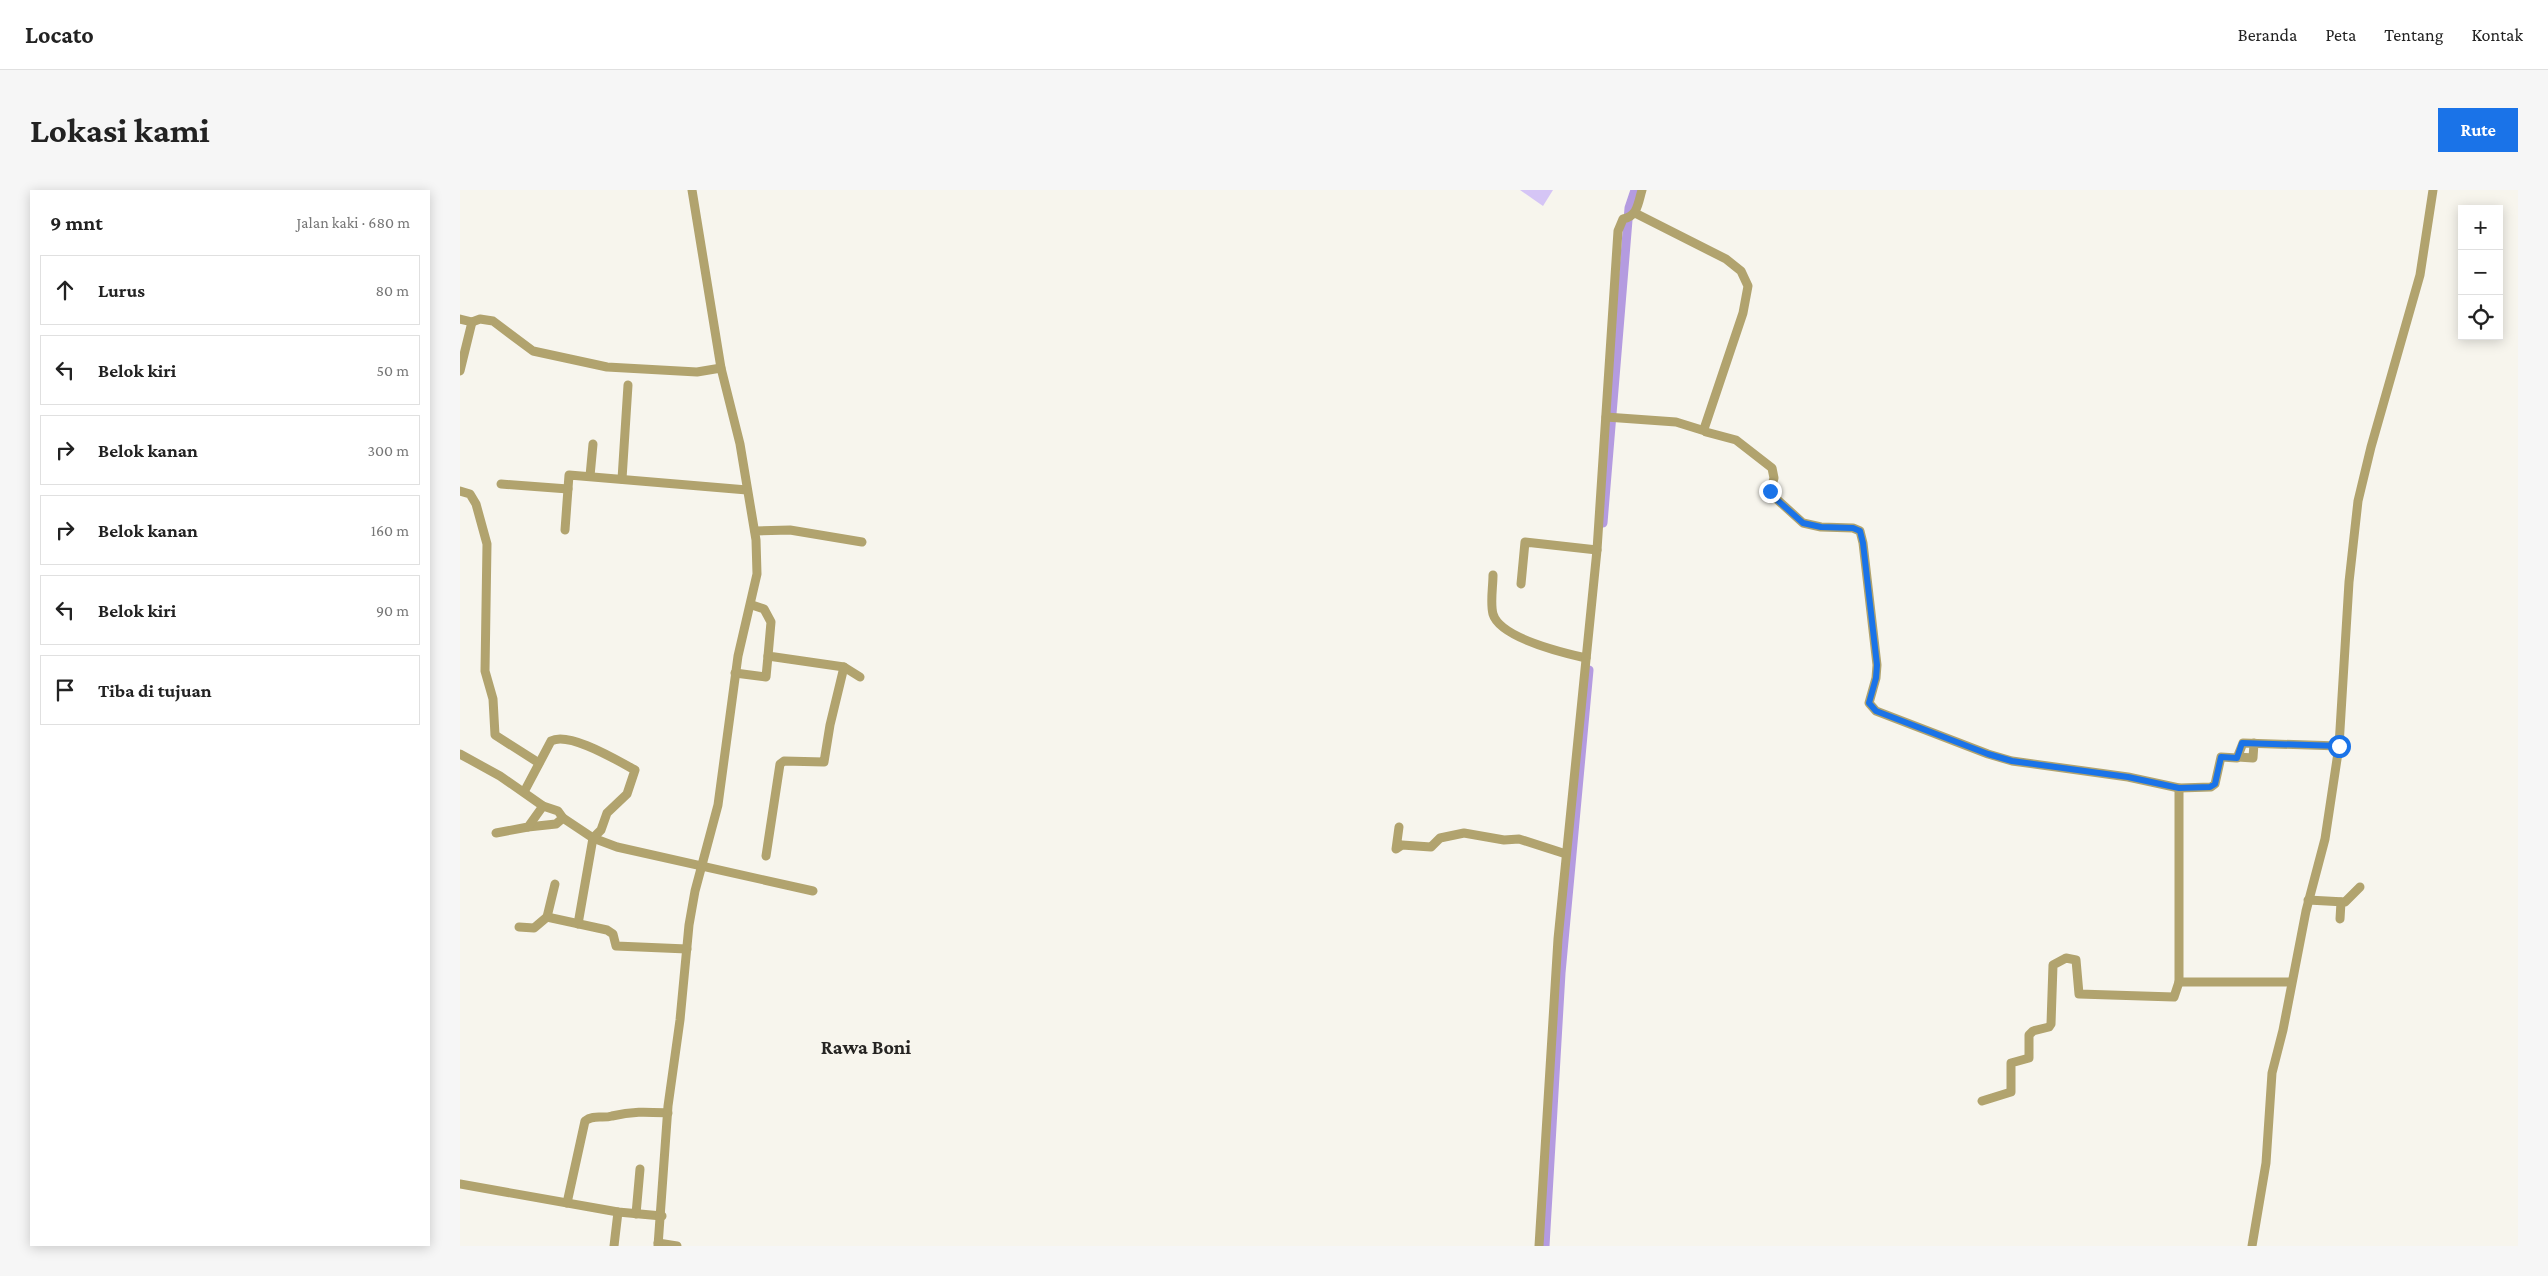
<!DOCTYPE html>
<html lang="id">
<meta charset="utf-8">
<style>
:root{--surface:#fff;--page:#f6f6f6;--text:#222;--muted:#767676;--line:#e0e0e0;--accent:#1a73e8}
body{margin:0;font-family:"Crimson Pro",serif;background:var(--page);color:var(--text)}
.controls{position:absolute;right:15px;top:15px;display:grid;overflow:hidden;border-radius:0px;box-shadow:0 2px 12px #0003}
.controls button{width:45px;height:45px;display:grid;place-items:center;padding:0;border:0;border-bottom:1px solid var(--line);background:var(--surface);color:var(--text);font:25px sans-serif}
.stop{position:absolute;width:15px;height:15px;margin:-11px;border:4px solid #1a73e8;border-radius:50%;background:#fff}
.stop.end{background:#1a73e8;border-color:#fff;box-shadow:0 1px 5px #0008}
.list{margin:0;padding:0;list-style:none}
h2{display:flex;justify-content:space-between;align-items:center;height:65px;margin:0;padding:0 20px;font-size:21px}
h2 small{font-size:16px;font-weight:400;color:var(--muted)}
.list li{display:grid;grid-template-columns:32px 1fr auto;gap:15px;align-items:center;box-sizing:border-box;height:70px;margin:0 10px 10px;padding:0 10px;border:1px solid var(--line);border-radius:0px}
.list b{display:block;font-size:19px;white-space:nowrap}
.list em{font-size:16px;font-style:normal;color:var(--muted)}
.icon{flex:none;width:28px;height:28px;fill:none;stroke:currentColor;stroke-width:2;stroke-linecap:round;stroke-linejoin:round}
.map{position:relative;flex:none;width:2058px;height:1056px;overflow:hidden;border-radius:0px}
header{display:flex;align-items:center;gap:30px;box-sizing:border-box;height:70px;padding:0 25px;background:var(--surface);border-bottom:1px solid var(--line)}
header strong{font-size:24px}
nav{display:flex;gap:28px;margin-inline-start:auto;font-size:18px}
.intro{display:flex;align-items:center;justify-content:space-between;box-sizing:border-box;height:120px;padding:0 30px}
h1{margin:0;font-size:35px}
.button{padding:12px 22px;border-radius:0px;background:var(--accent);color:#fff;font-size:18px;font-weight:700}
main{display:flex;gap:30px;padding:0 30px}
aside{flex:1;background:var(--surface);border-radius:0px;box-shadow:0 2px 12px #0003}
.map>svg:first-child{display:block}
.green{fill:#d5c5f5}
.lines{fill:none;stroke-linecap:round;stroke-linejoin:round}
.canal{stroke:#b49be0;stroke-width:9}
.street{stroke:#b1a36e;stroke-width:9}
.route{stroke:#1a73e8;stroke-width:6}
.labels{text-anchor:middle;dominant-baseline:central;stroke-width:4;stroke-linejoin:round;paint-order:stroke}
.quarter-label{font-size:20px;font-weight:bold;fill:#252422;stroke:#f7f5ed}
</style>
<header>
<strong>Locato</strong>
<nav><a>Beranda</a><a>Peta</a><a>Tentang</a><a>Kontak</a></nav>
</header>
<div class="intro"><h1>Lokasi kami</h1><a class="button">Rute</a></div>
<main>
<aside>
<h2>9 mnt<small>Jalan kaki · 680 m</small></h2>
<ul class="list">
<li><svg class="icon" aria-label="ahead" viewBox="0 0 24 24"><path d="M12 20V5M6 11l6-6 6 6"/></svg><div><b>Lurus</b></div><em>80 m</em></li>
<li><svg class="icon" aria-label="left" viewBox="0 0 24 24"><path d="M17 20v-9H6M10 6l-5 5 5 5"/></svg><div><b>Belok kiri</b></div><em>50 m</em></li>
<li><svg class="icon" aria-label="right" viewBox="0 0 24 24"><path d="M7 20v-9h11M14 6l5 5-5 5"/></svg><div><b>Belok kanan</b></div><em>300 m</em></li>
<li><svg class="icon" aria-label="right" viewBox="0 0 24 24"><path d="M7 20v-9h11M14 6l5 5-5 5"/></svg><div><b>Belok kanan</b></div><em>160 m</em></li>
<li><svg class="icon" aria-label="left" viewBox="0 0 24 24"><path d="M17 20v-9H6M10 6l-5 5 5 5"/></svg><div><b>Belok kiri</b></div><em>90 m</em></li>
<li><svg class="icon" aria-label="arrive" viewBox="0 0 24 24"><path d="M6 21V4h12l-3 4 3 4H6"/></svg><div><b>Tiba di tujuan</b></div></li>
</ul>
</aside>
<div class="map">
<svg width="2058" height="1056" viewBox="0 0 2058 1056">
<rect width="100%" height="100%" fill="#f7f5ed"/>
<path class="green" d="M1060 0H1093L1083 16Z"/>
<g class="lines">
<g class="canal">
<path d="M1143 333 1169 18 1175 0"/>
<path d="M1085 1056 1101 783 1129 480"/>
</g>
<g class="street">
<path d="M1175 23 1266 69 1281 81 1288 96 1283 123 1244 239 1246 242 1276 250 1312 278 1314 288 1310 303 1343 333 1361 337 1393 338 1400 341 1403 353 1417 475 1416 488 1409 513 1416 521 1528 564 1552 571 1668 587 1719 598 1751 597 1755 594 1761 567 1777 568 1783 553 1879 556"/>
<path d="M0 129 12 132 20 129 33 131 73 161 147 177 237 182 261 178"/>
<path d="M0 181 12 132"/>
<path d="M1146 227 1216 232 1245 241"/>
<path d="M130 286 133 254"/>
<path d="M162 289 168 195"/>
<path d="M41 294 108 299"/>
<path d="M0 301 10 304 16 314 27 354 25 481 33 509 35 545 79 573"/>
<path d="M105 340 109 285 287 300"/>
<path d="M295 341 330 340 402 352"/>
<path d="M1033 385C1033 397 1030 413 1033 424 1040 448 1104 463 1126 468"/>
<path d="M1061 394 1065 352 1137 360"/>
<path d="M292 415 304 419 311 432 308 466 384 477 400 487"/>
<path d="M275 483 306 487 308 466"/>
<path d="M0 564 40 586 83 616 98 621 103 628 133 648 157 657 353 701"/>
<path d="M1778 567 1793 568 1794 553"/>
<path d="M1719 598V792H1830"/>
<path d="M64 602 91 551C109 541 158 571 175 580L167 604 147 623 141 640 133 648 118 734"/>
<path d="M68 637 96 634 103 628"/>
<path d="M939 637 936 659 942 655 971 657 980 648 1004 643 1044 650 1059 649 1106 664"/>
<path d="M36 643 68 637 83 616"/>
<path d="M306 666 320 574 324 571 364 572 370 535 384 477"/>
<path d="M1848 710 1885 712 1900 697"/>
<path d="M87 727 95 694"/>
<path d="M1880 729 1881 712"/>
<path d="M59 737 74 738 87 727 147 740 153 744 156 756 227 759"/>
<path d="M1522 911 1551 902V873L1569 868V845L1573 841 1589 837 1591 834 1593 775 1606 768 1616 770 1619 804 1714 807 1719 792"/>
<path d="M0 994 158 1022 202 1026"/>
<path d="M107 1013 125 931C134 924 142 929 152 926 173 921 187 922 208 923"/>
<path d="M176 1024 180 979"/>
<path d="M198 1053 217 1056"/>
<path d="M154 1056 158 1022"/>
<path d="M198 1056 208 916 220 830 229 735 235 701 258 615 278 466 297 384 296 350 280 254 261 178 232 0"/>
<path d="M1079 1056 1098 749 1137 360 1158 41 1163 29C1178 26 1178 13 1182 0"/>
<path d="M1792 1056 1806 973 1812 883 1823 840 1846 721 1865 649 1879 556 1889 392 1898 311 1911 257 1960 85 1973 0"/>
</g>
</g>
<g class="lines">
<path class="route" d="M1310 301 1315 308 1343 333 1361 337 1393 338 1400 341 1403 353 1417 475 1416 488 1409 513 1416 521 1528 564 1552 571 1668 587 1719 598 1750 597 1755 594 1761 567 1777 568 1782 553 1879 556"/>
</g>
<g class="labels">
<g class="quarter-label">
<text x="406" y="857">Rawa Boni</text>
</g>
</g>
</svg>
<div class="controls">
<button>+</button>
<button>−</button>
<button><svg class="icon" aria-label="locate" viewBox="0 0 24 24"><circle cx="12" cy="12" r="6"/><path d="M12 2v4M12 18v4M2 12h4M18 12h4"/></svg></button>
</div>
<div class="stop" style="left:1879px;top:556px"></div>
<div class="stop end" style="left:1310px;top:301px"></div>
</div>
</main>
